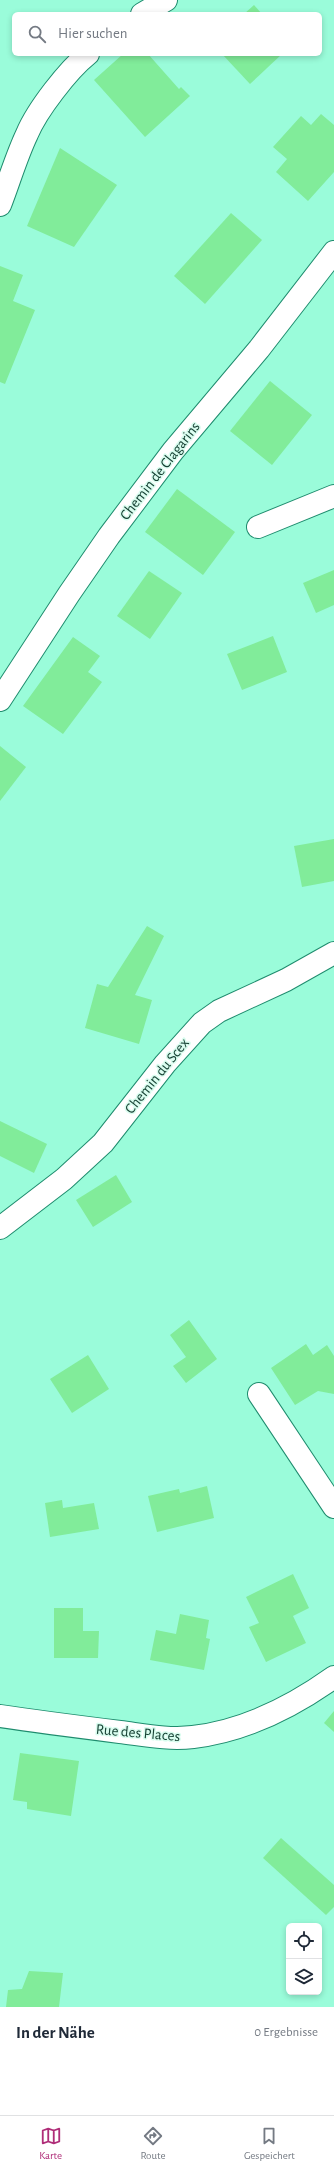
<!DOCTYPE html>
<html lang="de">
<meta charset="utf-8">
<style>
:root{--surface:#fff;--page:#f2f2f3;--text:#1f2937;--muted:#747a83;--line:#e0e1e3;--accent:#af2d78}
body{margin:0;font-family:"Alegreya Sans",sans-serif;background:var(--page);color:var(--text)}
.controls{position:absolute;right:12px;bottom:12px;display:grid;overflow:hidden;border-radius:6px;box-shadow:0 2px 6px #0003}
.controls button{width:36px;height:36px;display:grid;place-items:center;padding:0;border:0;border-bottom:1px solid var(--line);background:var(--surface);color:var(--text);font:20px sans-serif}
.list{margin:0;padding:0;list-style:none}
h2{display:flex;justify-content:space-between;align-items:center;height:52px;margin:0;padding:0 16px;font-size:17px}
h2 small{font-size:13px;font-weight:400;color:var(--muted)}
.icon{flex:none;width:22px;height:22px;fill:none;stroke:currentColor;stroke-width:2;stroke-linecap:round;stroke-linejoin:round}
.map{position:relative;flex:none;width:334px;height:2007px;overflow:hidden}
.search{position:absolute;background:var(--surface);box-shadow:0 2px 6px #0003;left:12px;right:12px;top:12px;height:44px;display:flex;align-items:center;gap:10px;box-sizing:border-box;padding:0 14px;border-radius:6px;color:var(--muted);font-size:15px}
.sheet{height:108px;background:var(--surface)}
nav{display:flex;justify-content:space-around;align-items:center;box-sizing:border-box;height:56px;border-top:1px solid var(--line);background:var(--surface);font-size:11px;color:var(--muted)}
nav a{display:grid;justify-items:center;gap:2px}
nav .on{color:var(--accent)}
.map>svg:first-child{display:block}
.building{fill:#81ec9a}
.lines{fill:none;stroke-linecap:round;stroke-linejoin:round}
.minor-casing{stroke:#1f8c6e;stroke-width:24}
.minor{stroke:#fff;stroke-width:22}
.labels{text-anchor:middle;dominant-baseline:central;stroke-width:3;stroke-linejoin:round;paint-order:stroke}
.street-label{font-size:15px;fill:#174134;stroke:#d8fcee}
</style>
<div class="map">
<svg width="334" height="2007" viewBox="0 0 334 2007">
<rect width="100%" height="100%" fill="#9afcda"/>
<g class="building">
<path d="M254 5 262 14H244Z"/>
<path d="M123 54H148L179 89 181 87 190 96 145 137 94 80Z"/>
<path d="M222 54H282L250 84Z"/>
<path d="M321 114 334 125V172L308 201 276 172 287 159 273 147 301 116 311 125Z"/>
<path d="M60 148 117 185 74 247 27 226Z"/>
<path d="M231 213 262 240 205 304 174 276Z"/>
<path d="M0 266 23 275 13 301 35 310 5 384 0 382Z"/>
<path d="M270 381 312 415 272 465 230 431Z"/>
<path d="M177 489 235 532 203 575 145 532Z"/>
<path d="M334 570V605L316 613 303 583Z"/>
<path d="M149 571 182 593 150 639 117 616Z"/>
<path d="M273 636 287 672 242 690 227 654Z"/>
<path d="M73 637 100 656 88 672 102 682 63 734 23 706Z"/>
<path d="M0 746 26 767 0 801Z"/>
<path d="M334 839V881L302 887 294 846Z"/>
<path d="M147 926 164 936 135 995 152 1000 139 1044 85 1028 97 984 108 987Z"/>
<path d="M0 1121 47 1144 34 1173 0 1156Z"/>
<path d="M116 1175 132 1202 93 1227 76 1200Z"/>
<path d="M189 1320 217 1359 186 1383 173 1366 186 1357 170 1335Z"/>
<path d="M306 1344 313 1355 327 1345 334 1356V1394L318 1391 295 1405 271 1368Z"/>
<path d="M88 1355 109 1389 72 1413 50 1379Z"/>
<path d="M207 1486 214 1518 157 1532 148 1496 179 1489 180 1493Z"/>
<path d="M62 1500 63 1508 94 1503 99 1529 50 1537 45 1503Z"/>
<path d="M293 1574 309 1608 293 1616 306 1643 266 1662 249 1627 259 1623 246 1597Z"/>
<path d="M54 1608H83V1631H99L98 1658H54Z"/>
<path d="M180 1614 209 1620 206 1638 210 1639 204 1670 150 1660 156 1630 176 1634Z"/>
<path d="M334 1711V1732L324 1723Z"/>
<path d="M20 1753 79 1761 71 1816 27 1809V1802L13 1800Z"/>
<path d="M281 1838 334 1885V1907L326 1915 263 1858Z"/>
<path d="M29 1971 63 1973 59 2007H6L8 1990 22 1989Z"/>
</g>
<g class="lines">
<defs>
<g id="minor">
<path d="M142 14 166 0"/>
<path d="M0 205C9 182 16 157 27 134 37 110 68 70 88 54"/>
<path d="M258 527 334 496"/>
<path d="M0 700 69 594 109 536 173 451 259 349 334 252"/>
<path d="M0 1228 64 1179 103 1143 165 1064 202 1023 219 1011 286 980 334 953"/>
<path d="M259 1394 334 1507"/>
<path d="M0 1716C40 1722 80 1727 120 1732 144 1735 169 1740 193 1737 245 1731 292 1707 334 1677"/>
</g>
</defs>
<use href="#minor" class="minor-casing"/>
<use href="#minor" class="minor"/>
</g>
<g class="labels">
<g class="street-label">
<text transform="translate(160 471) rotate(-52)">Chemin de Clagarins</text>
<text transform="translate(157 1076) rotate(-51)">Chemin du Scex</text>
<text transform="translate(138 1733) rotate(5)">Rue des Places</text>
</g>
</g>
</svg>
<div class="controls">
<button><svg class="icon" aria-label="locate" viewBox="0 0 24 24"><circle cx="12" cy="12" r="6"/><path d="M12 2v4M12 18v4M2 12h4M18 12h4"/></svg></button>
<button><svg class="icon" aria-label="layers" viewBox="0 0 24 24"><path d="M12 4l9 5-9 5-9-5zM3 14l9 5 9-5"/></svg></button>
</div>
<div class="search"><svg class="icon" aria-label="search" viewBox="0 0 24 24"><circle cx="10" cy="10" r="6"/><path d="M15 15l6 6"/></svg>Hier suchen</div>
</div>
<section class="sheet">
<h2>In der Nähe<small>0 Ergebnisse</small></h2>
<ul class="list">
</ul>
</section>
<nav>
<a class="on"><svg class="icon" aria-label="map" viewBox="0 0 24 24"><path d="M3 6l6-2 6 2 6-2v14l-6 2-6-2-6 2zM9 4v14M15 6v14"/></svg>Karte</a>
<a><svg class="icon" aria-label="directions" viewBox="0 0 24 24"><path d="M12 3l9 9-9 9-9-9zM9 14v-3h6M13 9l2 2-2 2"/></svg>Route</a>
<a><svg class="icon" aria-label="saved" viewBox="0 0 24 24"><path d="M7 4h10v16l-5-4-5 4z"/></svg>Gespeichert</a>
</nav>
